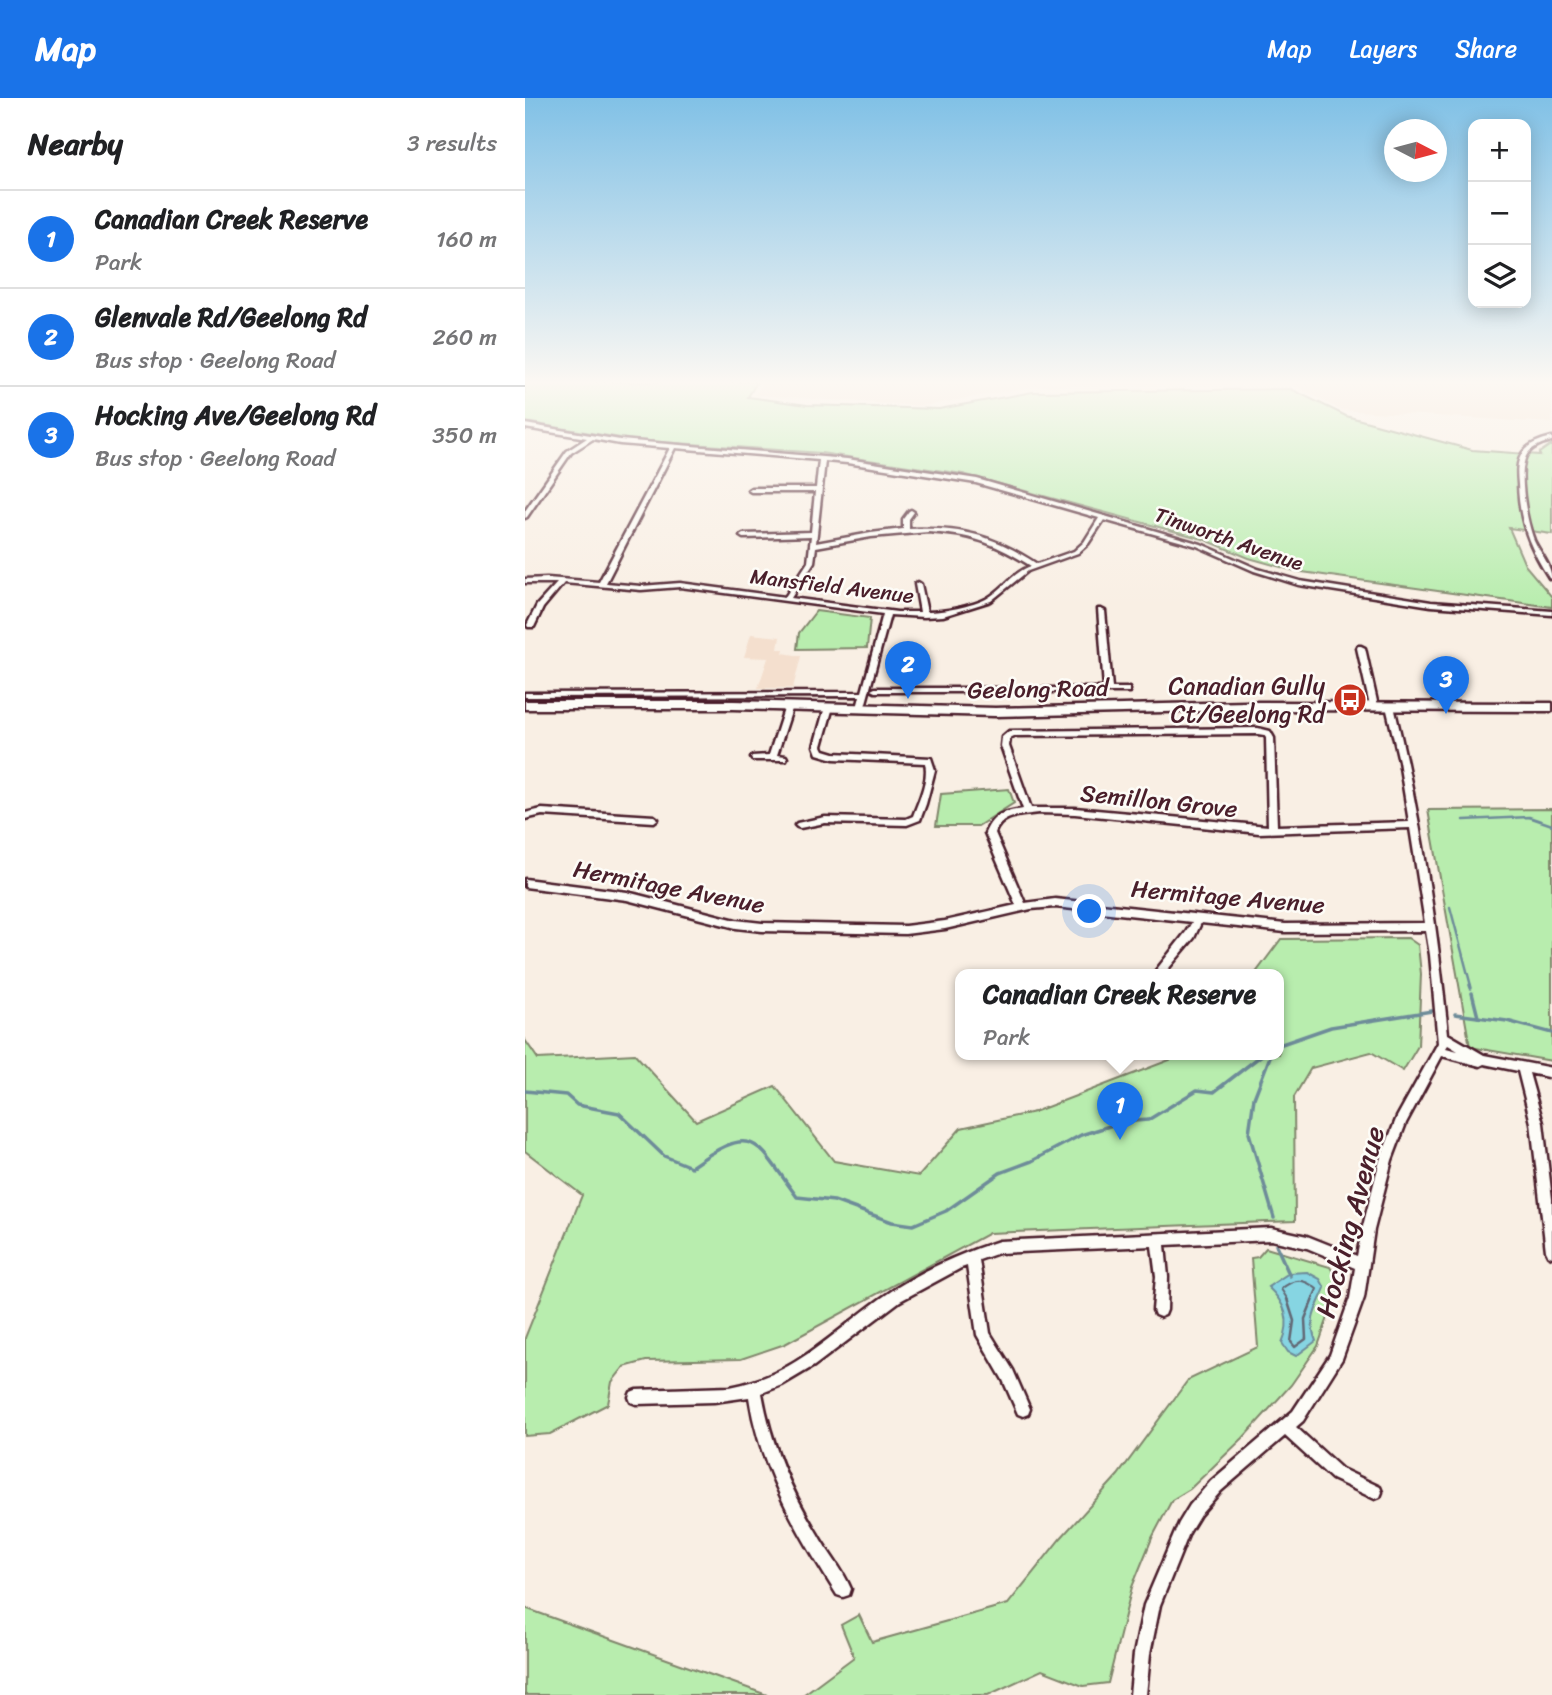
<!DOCTYPE html>
<meta charset="utf-8">
<style>
:root{--surface:#fff;--page:#f6f6f6;--text:#202124;--muted:#757577;--line:#e0e0e0;--accent:#1a73e8}
body{margin:0;font-family:Sriracha,sans-serif;background:var(--page);color:var(--text)}
.controls{position:absolute;right:21px;top:21px;display:grid;overflow:hidden;border-radius:14px;box-shadow:0 4px 18px #0003}
.controls button{width:63px;height:63px;display:grid;place-items:center;padding:0;border:0;border-bottom:2px solid var(--line);background:var(--surface);color:var(--text);font:35px sans-serif}
.compass{position:absolute;left:859px;top:21px;width:63px;height:63px;border-radius:50%;background:var(--surface);box-shadow:0 4px 18px #0003;rotate:96deg}
.you{position:absolute;left:565px;top:814px;width:24px;height:24px;margin:-18px;border:5px solid #fff;border-radius:50%;background:#1a73e8;box-shadow:0 0 0 10px #1a73e833}
.badge{display:grid;place-items:center;width:46px;height:46px;border-radius:50%;background:var(--accent);color:#fff;font-size:23px;font-weight:700}
.pin{position:absolute;translate:-50% -58px;filter:drop-shadow(0 2px 4px #0008)}
.pin::after{content:'';position:absolute;top:37px;width:24px;height:21px;background:inherit;clip-path:polygon(0 0,100% 0,50% 100%)}
.popup{position:absolute;left:430px;top:871px;width:329px;height:91px;box-sizing:border-box;display:grid;place-content:center;border-radius:14px;background:var(--surface);filter:drop-shadow(0 2px 5px #0005);font-size:23px;white-space:nowrap;color:var(--muted)}
.popup b{font-size:26px;color:var(--text)}
.popup::after{content:'';position:absolute;left:50%;top:100%;margin-left:-14px;border:14px solid transparent;border-top-color:var(--surface)}
.list{margin:0;padding:0;list-style:none}
h2{display:flex;justify-content:space-between;align-items:center;height:91px;margin:0;padding:0 28px;font-size:30px}
h2 small{font-size:23px;font-weight:400;color:var(--muted)}
.list li{display:grid;grid-template-columns:46px 1fr auto;gap:21px;align-items:center;box-sizing:border-box;height:98px;padding:0 28px;border-top:2px solid var(--line)}
.list b{display:block;font-size:26px;white-space:nowrap}
.list p{margin:0;font-size:23px;white-space:nowrap;color:var(--muted)}
.list em{font-size:23px;font-style:normal;color:var(--muted)}
.icon{flex:none;width:38px;height:38px;fill:none;stroke:currentColor;stroke-width:2;stroke-linecap:round;stroke-linejoin:round}
.map{position:relative;flex:none;width:1027px;height:1597px;overflow:hidden}
header{display:flex;align-items:center;gap:42px;box-sizing:border-box;height:98px;padding:0 35px;background:var(--accent);color:#fff}
header strong{font-size:33px}
nav{display:flex;gap:38px;margin-inline-start:auto;font-size:24px}
main{display:flex}
aside{flex:1;background:var(--surface)}
.map>svg:first-child{display:block}
.built{fill:#f4dfce}
.green{fill:#b8edae;stroke:#81866c;stroke-width:2}
.water{fill:#86d5e2;stroke:#6e8c99;stroke-width:2}
.lines{fill:none;stroke-linecap:round;stroke-linejoin:round}
.shore-far1{stroke:#626874;stroke-width:2}
.shore{stroke:#626874;stroke-width:2.5}
.stream-far1{stroke:#6e8c99;stroke-width:2.5}
.stream{stroke:#6e8c99;stroke-width:3.5}
.minor-casing{stroke:#4a1f2b;stroke-width:5}
.secondary-casing{stroke:#4a1f2b;stroke-width:5}
.minor{fill:#fdfcf7;fill-rule:evenodd}
.secondary{fill:#fdfcf7;fill-rule:evenodd}
.labels{text-anchor:middle;dominant-baseline:central;stroke-width:5;stroke-linejoin:round;paint-order:stroke}
.far-street-label{font-size:21px;fill:#4a1f2b;stroke:#fdfcf7}
.poi-label{font-size:24px;fill:#4a1f2b;stroke:#fdfcf7;text-anchor:end}
.street-label{font-size:24px;fill:#4a1f2b;stroke:#fdfcf7}
.near-street-label{font-size:28px;fill:#4a1f2b;stroke:#fdfcf7}
</style>
<header>
<strong>Map</strong>
<nav><a>Map</a><a>Layers</a><a>Share</a></nav>
</header>
<main>
<aside>
<h2>Nearby<small>3 results</small></h2>
<ul class="list">
<li><span class="badge">1</span><div><b>Canadian Creek Reserve</b><p>Park</p></div><em>160 m</em></li>
<li><span class="badge">2</span><div><b>Glenvale Rd/Geelong Rd</b><p>Bus stop · Geelong Road</p></div><em>260 m</em></li>
<li><span class="badge">3</span><div><b>Hocking Ave/Geelong Rd</b><p>Bus stop · Geelong Road</p></div><em>350 m</em></li>
</ul>
</aside>
<div class="map">
<svg width="1027" height="1597" viewBox="0 0 1027 1597">
<rect width="100%" height="100%" fill="#f9efe4"/>
<filter id="ink" filterUnits="userSpaceOnUse"><feTurbulence type="fractalNoise" baseFrequency=".0143" numOctaves="2"/><feDisplacementMap in="SourceGraphic" scale="14" xChannelSelector="R" yChannelSelector="G"/><feConvolveMatrix kernelMatrix="1 2 1 2 8 2 1 2 1" color-interpolation-filters="sRGB"/></filter>
<g filter="url(#ink)">
<g class="built">
<path d="M240 284H1027V325L815 312 767 286 511 288 398 308 230 297Z"/>
<path d="M226 536 255 539 253 551H259L258 555 276 558 268 590H233L243 560 219 559Z"/>
</g>
<g class="green">
<path d="M0 284H232L223 299 282 307 414 311 508 294 766 291 821 318 947 352 1015 357 1014 355 1027 346V436L984 430 1000 467 1027 499V509L770 473 724 460 678 441 438 376 296 355 108 342 0 324Z"/>
<path d="M291 513 345 520 342 550 272 551 274 535Z"/>
<path d="M484 691 489 705 453 728H411L416 696Z"/>
<path d="M1027 711V963L945 949 903 712Z"/>
<path d="M883 840 893 847 896 876 893 948 878 973 846 954 786 970 769 999 770 1123 464 1135 260 1246 216 1261 121 1263 99 1269 87 1284 83 1306 25 1336 0 1338V1240L57 1097 0 1053V942L13 961 110 956 171 1023 250 988 309 1063 394 1078 436 1030 509 1014 660 956H754V876H730L756 841Z"/>
<path d="M741 1150 805 1169 815 1185 793 1248 766 1287 718 1340 665 1391 647 1402 627 1440 607 1489 583 1585 558 1588 517 1572 463 1597H278L329 1559 316 1527 334 1517 347 1544 483 1506 535 1441 593 1377 663 1282 733 1249 726 1160 733 1159Z"/>
<path d="M0 1510 242 1597H0Z"/>
</g>
<path class="water" d="M782 1174 795 1181 800 1190C792 1210 782 1222 791 1243L771 1258 763 1254 757 1245C767 1222 760 1205 743 1189L764 1175Z"/>
<g class="lines">
<path class="shore-far1" d="M763 1202 756 1191C770 1180 778 1180 792 1191L787 1202"/>
<path class="shore" d="M762 1201 769 1223 766 1244 770 1249 781 1241 780 1221 788 1201"/>
<g class="stream-far1">
<path d="M939 722 1004 719 1027 727"/>
<path d="M925 809 946 888"/>
</g>
<g class="stream">
<path d="M945 887 946 890"/>
<path d="M947 895 953 919"/>
<path d="M930 916 982 923 1027 935"/>
<path d="M754 947 806 929 907 913"/>
<path d="M746 956 729 1000 724 1035 749 1120"/>
<path d="M0 993 41 997 52 1007 94 1015 139 1058 166 1069C231 1023 231 1044 272 1099L309 1103 367 1124 388 1127 421 1113 475 1075 507 1063 556 1037 597 1024 623 1022 672 992 689 994 738 956"/>
<path d="M751 1147 765 1178"/>
</g>
<defs>
<g id="minor">
<path d="M0 326 95 342 322 361 452 381 676 446 733 471 775 483 906 504 1027 513V517L906 508 774 487 729 473 672 448 579 422 563 446 553 455 503 473 466 503 418 518 399 519 365 517 339 612H333L332 610 335 598 0 599V595L337 594 358 516 155 489 116 492 39 485 18 510 9 529H3L2 527 12 507 32 485H0V481L22 480 74 484 145 350 95 346 68 341 46 355 2 419 0 420V413L42 353 62 340 0 330ZM150 350 294 362 291 390H226L223 392 226 394H290L286 434 218 436 215 438 218 440 286 438 283 464 260 499 155 485 116 488 81 485ZM300 363 322 365 451 385 574 420 559 444 549 453 512 466C468 437 437 429 384 431V421L389 414 386 412 384 413 378 421V431L346 435 291 445ZM403 434C447 437 468 444 506 468 488 474 478 492 461 501 448 508 417 514 402 514L396 486 393 484 390 486 395 514H372L266 500 289 464 291 449 346 439Z"/>
<path d="M1027 339V343C1018 345 1009 348 1003 355 991 370 1002 425 1009 442 1015 455 1027 468 1027 482L1024 480C1004 449 994 423 993 386 992 375 991 364 998 354 1005 345 1016 342 1027 339Z"/>
<path d="M573 511H576L580 513 587 590H604V594H350L346 592 350 590H579Z"/>
<path d="M833 548H836L840 550 853 608 852 610 849 611 845 608 832 550Z"/>
<path d="M264 605 268 608 252 657 261 658 262 660 261 662H227L226 660 227 658 244 657 260 608Z"/>
<path d="M865 605 869 608C895 715 912 825 923 936L959 957 1027 970V980L1004 975 1018 1025 1027 1101V1159L1023 1157 1021 1153 1006 1025 993 973 959 966 955 968 917 958 881 1025 867 1062 849 1132 839 1200 817 1261 778 1323 771 1329 817 1371 855 1389 857 1394 855 1399 850 1401 807 1381 760 1338 696 1393 675 1417 664 1435 635 1507 625 1556 621 1597H605L609 1556 619 1507 654 1425 665 1407 686 1383 768 1313 805 1257 825 1200 830 1170 782 1150 746 1142 640 1147 643 1179 642 1212 640 1217 635 1219 630 1217 628 1212 631 1179 627 1148 474 1155 454 1162 465 1235 488 1272 505 1311 503 1316 498 1318 493 1316 478 1282 452 1237 442 1168 436 1170 375 1203 289 1268 257 1287 237 1295C246 1346 265 1391 292 1435 302 1454 318 1471 326 1491L324 1497 318 1499 312 1497C273 1435 235 1372 224 1299L189 1304 111 1306 106 1304 104 1299 106 1294 111 1292 205 1289C268 1278 305 1237 355 1201 391 1175 433 1156 474 1143L746 1130 782 1138 832 1158 837 1132 855 1062 872 1019 913 945 905 857 901 833 760 834 676 825 669 840 639 876H628L661 834 667 824 530 809 506 811 420 831 380 836 237 833 211 830 102 802 0 789V781L102 794 211 822 237 825 380 828 420 823 491 807 460 735C469 715 478 714 498 711L476 648 477 639 484 633 733 630 745 633 749 640 752 728 884 724 874 663 861 608ZM733 636 739 637 741 640 743 728 550 710H506L484 648 485 640 489 638ZM514 715 550 716 734 735 885 730 900 825 760 826 530 801 500 805 470 735C477 716 496 718 514 715ZM923 947 933 953 921 950Z"/>
<path d="M304 606 308 609 297 648 299 652 309 655 406 660 410 672 401 706 395 722 382 727 300 725 275 730 272 729 270 727 272 725 300 719 381 721 388 718C394 702 404 681 400 665L309 661 292 656 289 648 300 609Z"/>
<path d="M17 711 129 718 133 721 129 724 17 717 0 721V715Z"/>
</g>
<path id="secondary" d="M0 603H208L470 610 722 604 1027 605V613L722 612 470 618 208 611H0Z"/>
</defs>
<use href="#minor" class="minor-casing"/>
<use href="#secondary" class="secondary-casing"/>
<use href="#minor" class="minor"/>
<use href="#secondary" class="secondary"/>
</g>
</g>
<linearGradient id="sky" x2="0" y2="1"><stop stop-color="#81c1e6"/><stop offset="0.56" stop-color="#fcf8f3"/><stop offset="1" stop-color="#fcf8f3" stop-opacity="0"/></linearGradient>
<rect width="1027" height="508" fill="url(#sky)"/>
<defs>
<symbol id="bus-disc" viewBox="-11 -11 22 22"><circle r="9.5" fill="#c8321e" stroke="#fdfcf7"/><path d="M-5-6H5V4H4V6H2V4H-2V6H-4V4H-5ZM-3.5-4V0h7V-4ZM-3.5 1.2v1.5H-2V1.2ZM2 1.2v1.5H3.5V1.2Z" fill="#fff"/></symbol>
</defs>
<g fill-rule="evenodd">
<use href="#bus-disc" x="806" y="583" width="38" height="38"/>
</g>
<g class="labels">
<g class="far-street-label">
<text transform="translate(704 441) rotate(19)">Tinworth Avenue</text>
<text transform="translate(307 488) rotate(7)">Mansfield Avenue</text>
</g>
<g class="poi-label">
<text x="800" y="588">Canadian Gully<tspan x="800" dy="28">Ct/Geelong Rd</tspan></text>
</g>
<g class="street-label">
<text transform="translate(513 591) rotate(-1)">Geelong Road</text>
<text transform="translate(634 703) rotate(6)">Semillon Grove</text>
<text transform="translate(144 789) rotate(11)">Hermitage Avenue</text>
<text transform="translate(703 799) rotate(5)">Hermitage Avenue</text>
</g>
<g class="near-street-label">
<text transform="translate(825 1124) rotate(-75)">Hocking Avenue</text>
</g>
</g>
</svg>
<div class="controls">
<button>+</button>
<button>−</button>
<button><svg class="icon" aria-label="layers" viewBox="0 0 24 24"><path d="M12 4l9 5-9 5-9-5zM3 14l9 5 9-5"/></svg></button>
</div>
<svg class="compass" viewBox="-18 -18 36 36"><path d="M0-13l5 13h-10z" fill="#e53935"/><path d="M0 13l5-13h-10z" fill="#757577"/></svg>
<div class="you"></div>
<div class="pin badge" style="left:595px;top:1042px">1</div>
<div class="popup"><b>Canadian Creek Reserve</b>Park</div>
<div class="pin badge" style="left:383px;top:601px">2</div>
<div class="pin badge" style="left:921px;top:616px">3</div>
</div>
</main>
